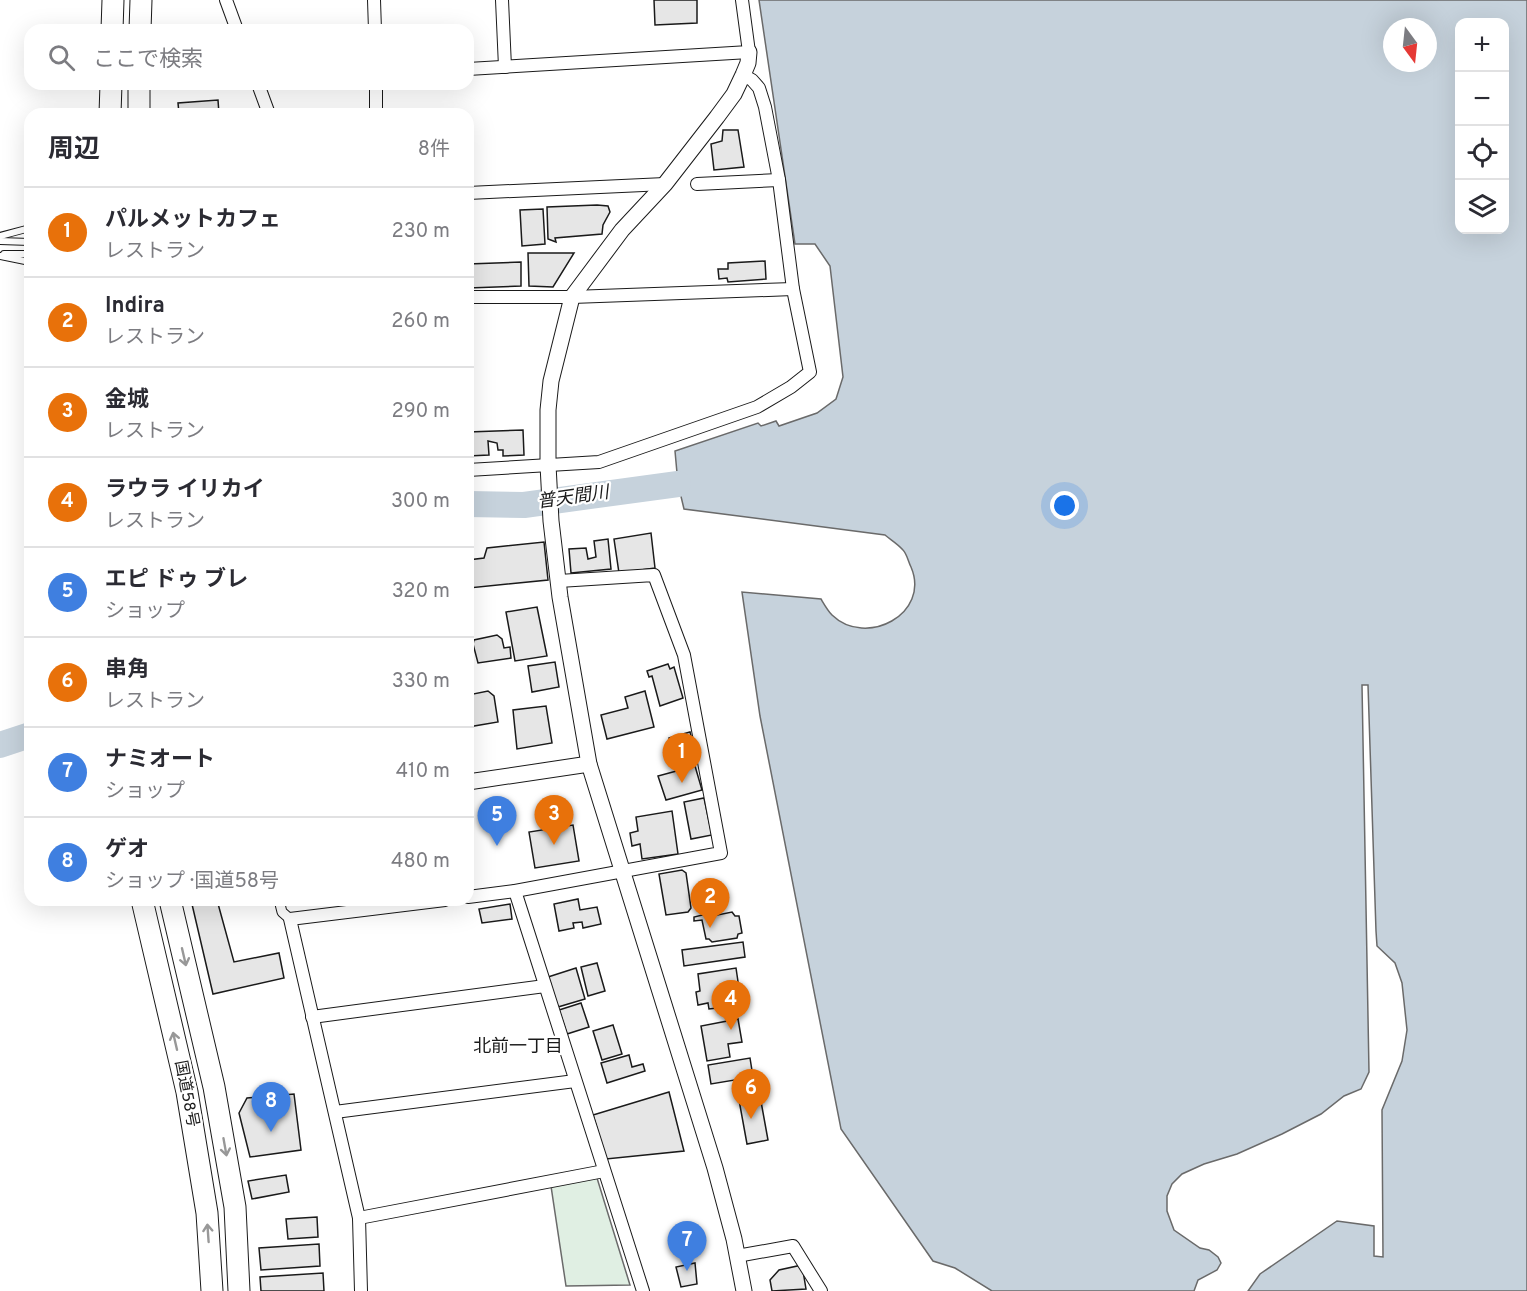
<!DOCTYPE html>
<html lang="ja">
<meta charset="utf-8">
<style>
:root{--surface:#fff;--page:#f7f7f7;--text:#2b2b33;--muted:#7c7c81;--line:#e1e1e2;--accent:#0b8043}
body{margin:0;font-family:Overpass,"Noto Sans JP",sans-serif;background:var(--page);color:var(--text)}
.controls{position:absolute;right:18px;top:18px;display:grid;overflow:hidden;border-radius:12px;box-shadow:0 6px 24px #0002}
.controls button{width:54px;height:54px;display:grid;place-items:center;padding:0;border:0;border-bottom:2px solid var(--line);background:var(--surface);color:var(--text);font:30px sans-serif}
.compass{position:absolute;left:1383px;top:18px;width:54px;height:54px;border-radius:50%;background:var(--surface);box-shadow:0 6px 24px #0002;rotate:165deg}
.you{position:absolute;left:1065px;top:506px;width:21px;height:21px;margin:-15px;border:4px solid #fff;border-radius:50%;background:#1a73e8;box-shadow:0 0 0 9px #1a73e833}
.badge{display:grid;place-items:center;width:39px;height:39px;border-radius:50%;background:var(--accent);color:#fff;font-size:20px;font-weight:700}
.pin{position:absolute;translate:-50% -50px;filter:drop-shadow(0 2px 3px #0008)}
.pin::after{content:'';position:absolute;top:32px;width:21px;height:18px;background:inherit;clip-path:polygon(0 0,100% 0,50% 100%)}
.list{margin:0;padding:0;list-style:none}
h2{display:flex;justify-content:space-between;align-items:center;height:78px;margin:0;padding:0 24px;font-size:26px}
h2 small{font-size:20px;font-weight:400;color:var(--muted)}
.list li{display:grid;grid-template-columns:39px 1fr auto;gap:18px;align-items:center;box-sizing:border-box;height:90px;padding:0 24px;border-top:2px solid var(--line)}
.list b{display:block;font-size:22px;white-space:nowrap}
.list p{margin:0;font-size:20px;white-space:nowrap;color:var(--muted)}
.list em{font-size:20px;font-style:normal;color:var(--muted)}
.icon{flex:none;width:33px;height:33px;fill:none;stroke:currentColor;stroke-width:2;stroke-linecap:round;stroke-linejoin:round}
.map{position:relative;flex:none;width:1527px;height:1291px;overflow:hidden}
.search{position:absolute;background:var(--surface);box-shadow:0 6px 24px #0002;left:24px;top:24px;width:450px;height:66px;display:flex;align-items:center;gap:15px;box-sizing:border-box;padding:0 21px;border-radius:18px;color:var(--muted);font-size:22px}
.panel{position:absolute;background:var(--surface);box-shadow:0 6px 24px #0002;left:24px;top:108px;width:450px;height:798px;border-radius:18px}
.map>svg:first-child{display:block}
.green{fill:#e0efe3;stroke:#6a6a6a;stroke-width:1.5}
.water{fill:#c6d2dc;stroke:#6a6a6a;stroke-width:1.5;fill-rule:evenodd}
.lines{fill:none;stroke-linecap:round;stroke-linejoin:round}
.river{stroke:#c6d2dc;stroke-width:26}
.building{fill:#e6e6e6;stroke:#1a1a1a;stroke-width:1.5}
.service-casing{stroke:#1a1a1a;stroke-width:8}
.pedestrian-casing{stroke:#1a1a1a;stroke-width:11}
.minor-casing{stroke:#1a1a1a;stroke-width:14}
.tertiary-casing{stroke:#1a1a1a;stroke-width:17}
.trunk-casing{stroke:#1a1a1a;stroke-width:23}
.service{stroke:#fff;stroke-width:6}
.pedestrian{stroke:#fff;stroke-width:9}
.minor{stroke:#fff;stroke-width:12}
.tertiary{stroke:#fff;stroke-width:15}
.trunk{stroke:#fff;stroke-width:21}
.oneway{stroke:#989898}
.labels{text-anchor:middle;dominant-baseline:central;stroke-width:4.5;stroke-linejoin:round;paint-order:stroke}
.street-label{font-size:16px;fill:#1a1a1a;stroke:#fff}
.water-label{font-size:18px;font-style:italic;fill:#1a1a1a;stroke:#fff}
.neighbourhood-label{font-size:18px;fill:#1a1a1a;stroke:#fff}
</style>
<div class="map">
<svg width="1527" height="1291" viewBox="0 0 1527 1291">
<rect width="100%" height="100%" fill="#fff"/>
<path class="green" d="M597 1178 630 1285 566 1286 551 1186Z"/>
<path class="water" d="M759 0H1527V1291H1248L1260 1274 1337 1221 1374 1226V1256L1383 1257 1382 1110 1402 1061 1407 1030 1402 983 1395 963 1377 946 1376 931 1368 685H1362L1369 1072 1361 1089 1344 1096 1321 1114 1282 1134 1237 1154 1204 1164 1182 1174 1172 1184 1167 1196V1211L1174 1230 1200 1248 1209 1250 1218 1257 1221 1263 1217 1270 1198 1280 1194 1291H992L955 1268 933 1261 841 1129 760 716 742 592 821 599C824 604 828 611 832 615 866 648 931 614 911 567 908 561 907 554 903 550 898 544 891 540 885 535L684 509 678 484 675 451 758 423 761 426 776 421 779 426 817 413 836 399 843 377 830 266 815 244H795ZM1460 22H1504V230H1460ZM1392 27H1428V63H1392Z"/>
<g class="lines">
<g class="river">
<path d="M468 504 524 505 678 484"/>
<path d="M0 745 30 735"/>
</g>
</g>
<g class="building">
<path d="M654 0H697V23L655 25Z"/>
<path d="M218 100 219 114H179L178 103Z"/>
<path d="M723 130H738L744 167 714 170 711 144 722 141Z"/>
<path d="M597 205 608 206 610 212 603 225 602 234 555 238 556 242 548 239 547 207Z"/>
<path d="M543 209 545 244 522 246 520 210Z"/>
<path d="M528 253H574L553 287 529 286Z"/>
<path d="M765 261 766 279 728 282 727 278 719 279 718 269H728V263Z"/>
<path d="M521 262V286L468 288V264Z"/>
<path d="M523 430 524 455 503 456V450H498L497 443 488 441 489 455 468 456V432Z"/>
<path d="M651 533 655 568 619 573 614 539Z"/>
<path d="M608 539 611 569 571 573 569 549 586 548 588 559 596 557 594 541Z"/>
<path d="M544 542 548 580 469 588 468 560 484 558 487 548Z"/>
<path d="M537 607 547 656 515 661 506 612Z"/>
<path d="M497 635 502 639 504 648 510 647 511 658 478 663 473 644 474 640Z"/>
<path d="M468 648H471L473 655V669L468 670Z"/>
<path d="M555 662 559 687 532 692 528 666Z"/>
<path d="M668 664 670 669 674 667 683 698 660 706 652 676 649 677 647 671Z"/>
<path d="M488 691 494 696 498 722 468 727V695Z"/>
<path d="M645 691 654 727 607 739 601 715 628 708 625 697Z"/>
<path d="M546 706 552 743 517 749 513 710Z"/>
<path d="M690 732 697 759 676 764 669 738Z"/>
<path d="M695 766 702 790 666 800 658 776Z"/>
<path d="M704 798 712 835 691 839 684 802Z"/>
<path d="M672 811 678 854 642 859 640 844 632 846 630 833 638 831 636 817Z"/>
<path d="M573 825 579 861 535 868 529 832Z"/>
<path d="M682 870 686 873 691 908 688 912 666 915 659 874Z"/>
<path d="M578 899 580 910 597 907 601 924 583 928 582 922 573 923 574 928 559 931 554 904Z"/>
<path d="M191 900H217L234 962 279 953 284 978 213 994Z"/>
<path d="M510 904 512 919 482 923 479 909Z"/>
<path d="M732 912 735 916H739L742 933 738 934 737 938 712 942 709 939H706L702 920 694 921V917L706 914 708 917Z"/>
<path d="M743 942 745 957 684 966 682 950Z"/>
<path d="M597 963 605 991 588 996 581 967Z"/>
<path d="M576 968 585 999 558 1007 548 977Z"/>
<path d="M736 968 741 1002 717 1005V1008L709 1009 708 1003 698 1005 696 992 700 991 698 974Z"/>
<path d="M581 1003 589 1027 567 1034 559 1010Z"/>
<path d="M738 1019 742 1042 728 1044 730 1057 707 1061 701 1026Z"/>
<path d="M613 1025 622 1054 602 1060 593 1031Z"/>
<path d="M629 1055 632 1067 643 1064 645 1071 607 1083 601 1063Z"/>
<path d="M750 1058 753 1077 711 1084 708 1065Z"/>
<path d="M758 1085 768 1140 747 1144 737 1089Z"/>
<path d="M669 1092 684 1151 606 1159 593 1115Z"/>
<path d="M294 1094 301 1150 250 1157 239 1113 247 1098Z"/>
<path d="M286 1175 289 1192 252 1199 248 1181Z"/>
<path d="M317 1217 318 1237 288 1239 286 1219Z"/>
<path d="M319 1244 320 1266 261 1270 259 1248Z"/>
<path d="M695 1263 697 1284 681 1287 676 1267Z"/>
<path d="M802 1265 806 1289 772 1291 770 1280 779 1270Z"/>
<path d="M323 1273 324 1291H261L260 1277Z"/>
</g>
<g class="lines">
<defs>
<g id="service">
<path d="M0 236 30 228"/>
<path d="M0 241 30 242"/>
<path d="M4 254H30"/>
<path d="M0 256 30 262"/>
</g>
<path id="pedestrian" d="M279 900 282 912 290 919"/>
<g id="minor">
<path d="M226 0 237 30"/>
<path d="M374 0 375 30"/>
<path d="M502 0 505 67"/>
<path d="M468 69 749 52 742 0"/>
<path d="M258 84 269 114"/>
<path d="M376 84V114"/>
<path d="M697 184 779 180"/>
<path d="M468 193 665 184"/>
<path d="M468 297H572L793 289"/>
<path d="M468 470 599 462 757 407 791 387 810 372 793 289 779 180 765 107 759 88 752 80 743 75"/>
<path d="M515 891 643 1291"/>
<path d="M468 897 515 891 721 853 684 655 654 575 559 581"/>
<path d="M312 1017 545 986"/>
<path d="M335 1112 575 1081"/>
<path d="M359 1218 604 1171"/>
<path d="M737 1256 793 1246 821 1291"/>
<path d="M361 1291 359 1218 290 919 445 900"/>
</g>
<g id="tertiary">
<path d="M468 782 589 764"/>
<path d="M744 1291 734 1239 715 1168 589 764 560 597 551 521 548 465V410L551 381 572 297 622 230 665 184 717 117 734 94 743 75 748 63 749 52"/>
</g>
<g id="trunk">
<path d="M112 30 113 0"/>
<path d="M140 30 141 0"/>
<path d="M110 114 111 84"/>
<path d="M139 114V84"/>
<path d="M142 900 187 1092 207 1213 212 1291"/>
<path d="M170 900 214 1087 235 1207 239 1291"/>
</g>
</defs>
<use href="#service" class="service-casing"/>
<use href="#pedestrian" class="pedestrian-casing"/>
<use href="#minor" class="minor-casing"/>
<use href="#tertiary" class="tertiary-casing"/>
<use href="#trunk" class="trunk-casing"/>
<use href="#service" class="service"/>
<use href="#pedestrian" class="pedestrian"/>
<use href="#minor" class="minor"/>
<use href="#tertiary" class="tertiary"/>
<use href="#trunk" class="trunk"/>
</g>
<defs><path id="oneway-shaft" d="M-6 0H5M1.5-3L5.5 0L1.5 3" fill="none" stroke-width="1.6" stroke-linecap="round" stroke-linejoin="round" transform="scale(1.5)"/></defs>
<g class="oneway">
<use href="#oneway-shaft" transform="translate(184 957) rotate(77)"/>
<use href="#oneway-shaft" transform="translate(175 1041) rotate(-103)"/>
<use href="#oneway-shaft" transform="translate(225 1147) rotate(80)"/>
<use href="#oneway-shaft" transform="translate(208 1233) rotate(-94)"/>
</g>
<g class="labels">
<g class="street-label">
<text transform="translate(186 1094) rotate(79)">国道58号</text>
</g>
<g class="water-label">
<text transform="translate(573 498) rotate(-8)">普天間川</text>
</g>
<g class="neighbourhood-label">
<text x="518" y="1047">北前一丁目</text>
</g>
</g>
</svg>
<div class="controls">
<button>+</button>
<button>−</button>
<button><svg class="icon" aria-label="locate" viewBox="0 0 24 24"><circle cx="12" cy="12" r="6"/><path d="M12 2v4M12 18v4M2 12h4M18 12h4"/></svg></button>
<button><svg class="icon" aria-label="layers" viewBox="0 0 24 24"><path d="M12 4l9 5-9 5-9-5zM3 14l9 5 9-5"/></svg></button>
</div>
<svg class="compass" viewBox="-18 -18 36 36"><path d="M0-13l5 13h-10z" fill="#e53935"/><path d="M0 13l5-13h-10z" fill="#7c7c81"/></svg>
<div class="you"></div>
<div class="pin badge" style="left:682px;top:783px;background:#e8710a">1</div>
<div class="pin badge" style="left:710px;top:928px;background:#e8710a">2</div>
<div class="pin badge" style="left:554px;top:845px;background:#e8710a">3</div>
<div class="pin badge" style="left:731px;top:1030px;background:#e8710a">4</div>
<div class="pin badge" style="left:497px;top:846px;background:#3f7fe0">5</div>
<div class="pin badge" style="left:751px;top:1119px;background:#e8710a">6</div>
<div class="pin badge" style="left:687px;top:1271px;background:#3f7fe0">7</div>
<div class="pin badge" style="left:271px;top:1132px;background:#3f7fe0">8</div>
<div class="search"><svg class="icon" aria-label="search" viewBox="0 0 24 24"><circle cx="10" cy="10" r="6"/><path d="M15 15l6 6"/></svg>ここで検索</div>
<section class="panel">
<h2>周辺<small>8件</small></h2>
<ul class="list">
<li><span class="badge" style="background:#e8710a">1</span><div><b>パルメットカフェ</b><p>レストラン</p></div><em>230 m</em></li>
<li><span class="badge" style="background:#e8710a">2</span><div><b>Indira</b><p>レストラン</p></div><em>260 m</em></li>
<li><span class="badge" style="background:#e8710a">3</span><div><b>金城</b><p>レストラン</p></div><em>290 m</em></li>
<li><span class="badge" style="background:#e8710a">4</span><div><b>ラウラ イリカイ</b><p>レストラン</p></div><em>300 m</em></li>
<li><span class="badge" style="background:#3f7fe0">5</span><div><b>エピ ドゥ ブレ</b><p>ショップ</p></div><em>320 m</em></li>
<li><span class="badge" style="background:#e8710a">6</span><div><b>串角</b><p>レストラン</p></div><em>330 m</em></li>
<li><span class="badge" style="background:#3f7fe0">7</span><div><b>ナミオート</b><p>ショップ</p></div><em>410 m</em></li>
<li><span class="badge" style="background:#3f7fe0">8</span><div><b>ゲオ</b><p>ショップ · 国道58号</p></div><em>480 m</em></li>
</ul>
</section>
</div>
